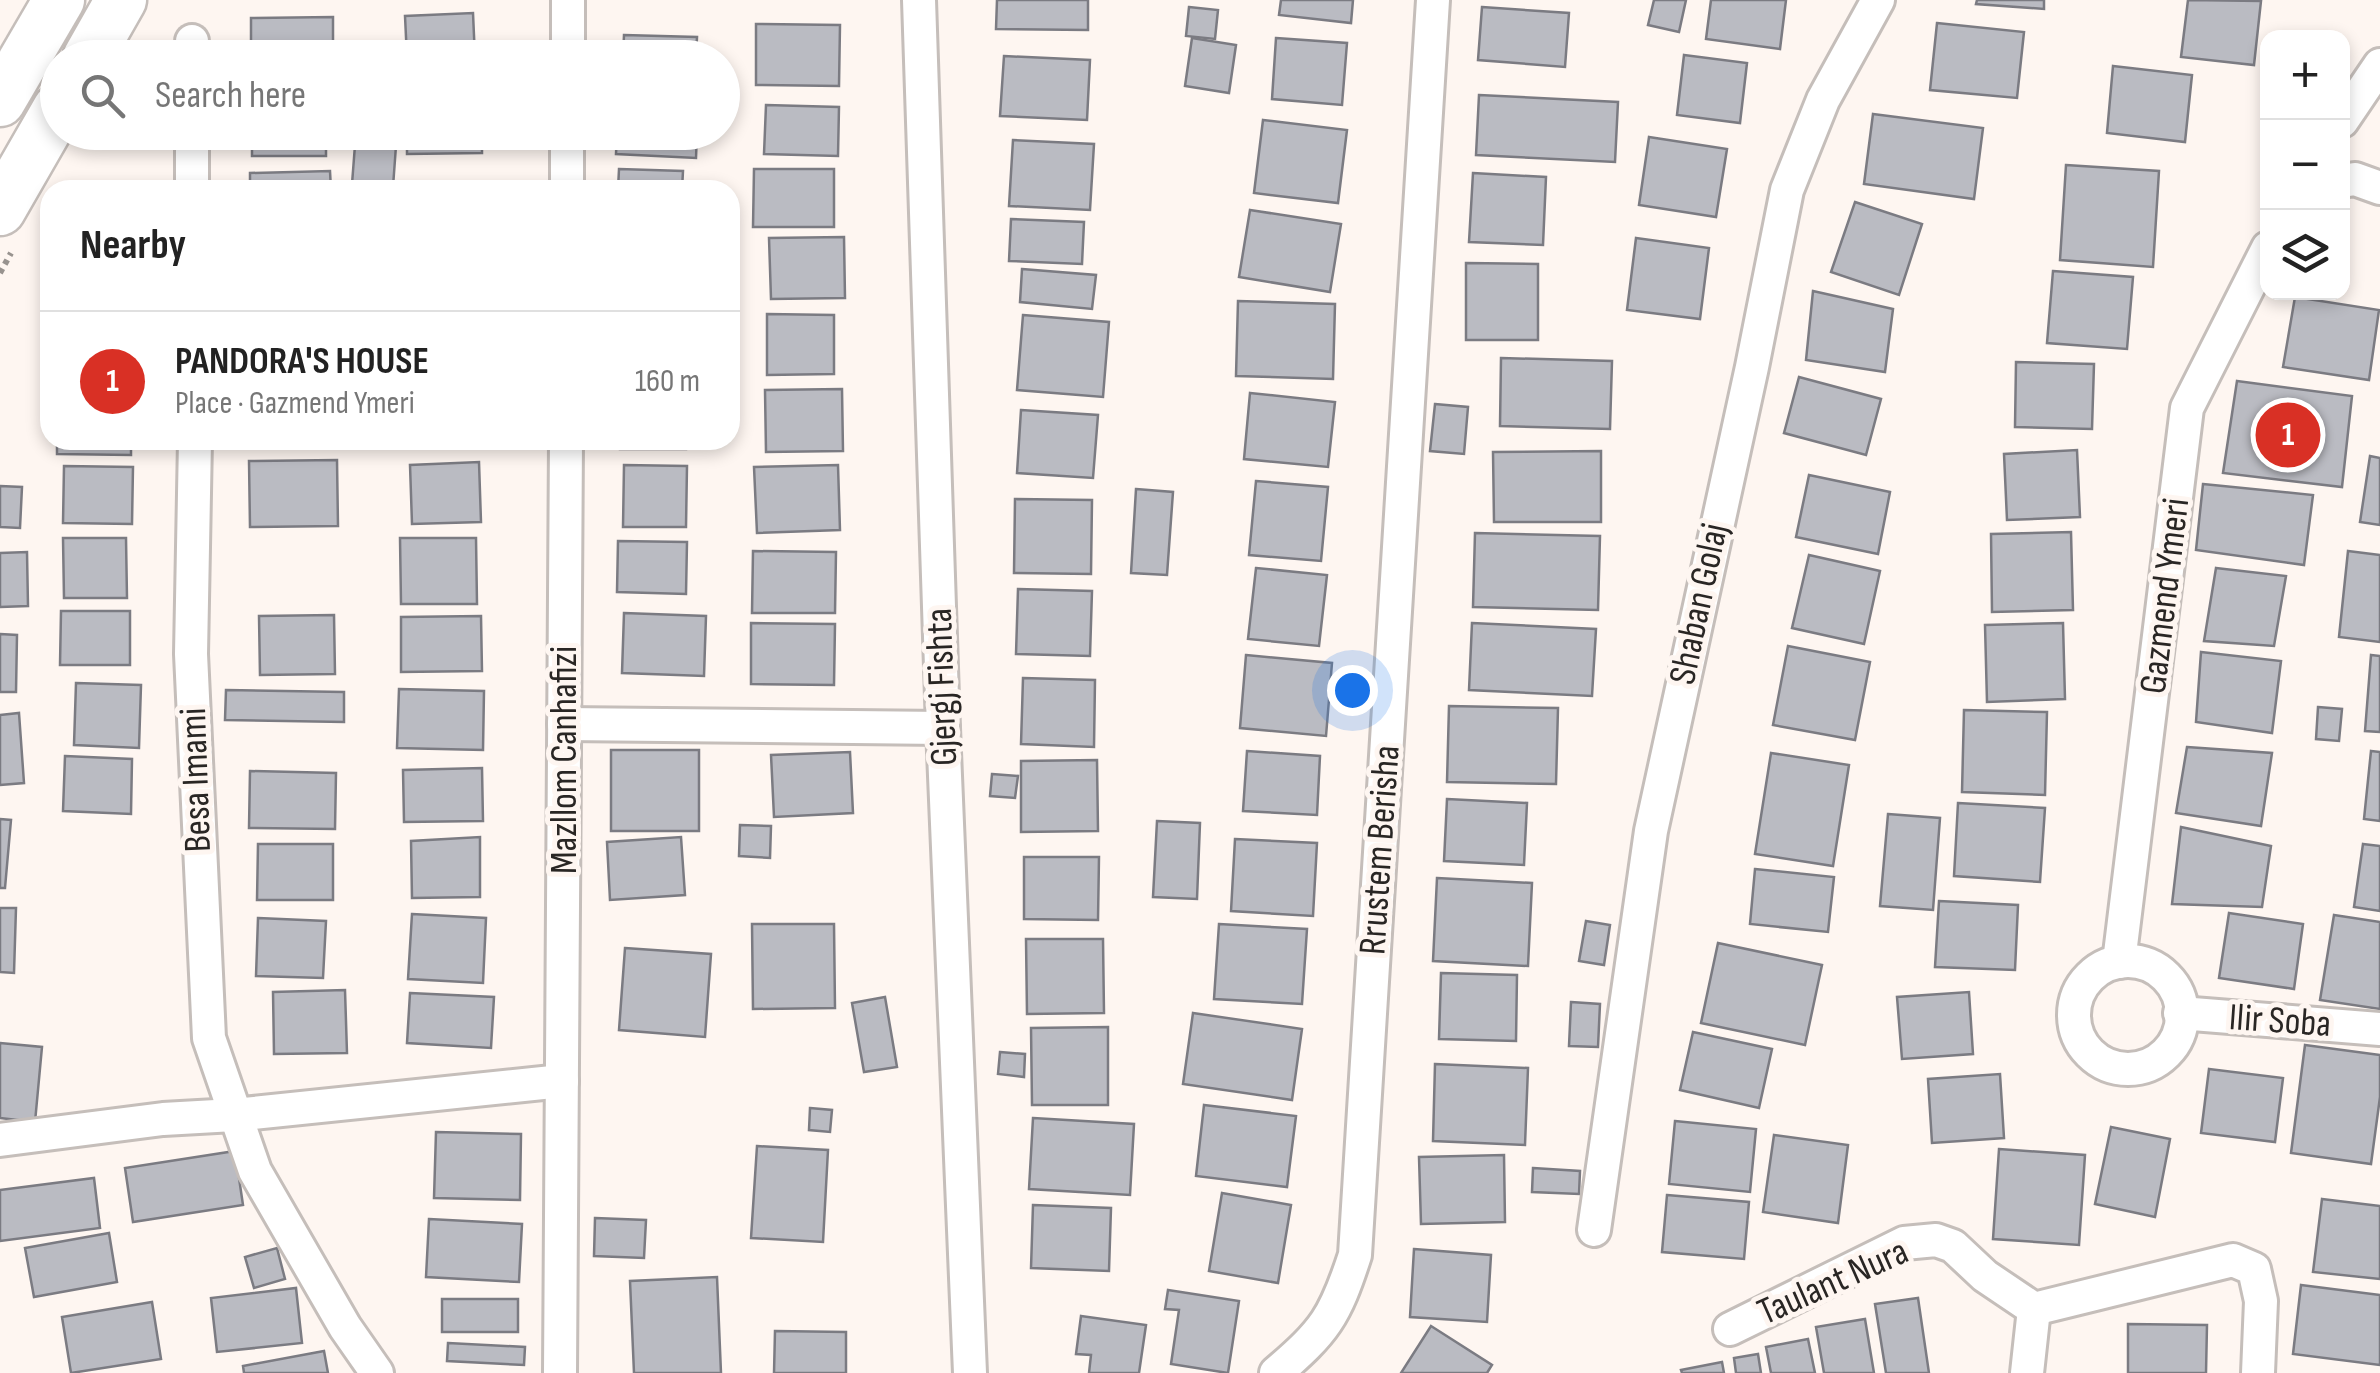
<!DOCTYPE html>
<meta charset="utf-8">
<style>
:root{--surface:#fff;--page:#f2f2f2;--text:#222;--muted:#767676;--line:#e0e0e0;--accent:#d93025}
body{margin:0;font-family:"Sofia Sans Condensed",sans-serif;background:var(--page);color:var(--text)}
.controls{position:absolute;right:30px;top:30px;display:grid;overflow:hidden;border-radius:20px;box-shadow:0 5px 15px #0003}
.controls button{width:90px;height:90px;display:grid;place-items:center;padding:0;border:0;border-bottom:2px solid var(--line);background:var(--surface);color:var(--text);font:50px sans-serif}
.you{position:absolute;left:1352px;top:690px;width:35px;height:35px;margin:-25px;border:8px solid #fff;border-radius:50%;background:#1a73e8;box-shadow:0 0 0 15px #1a73e833}
.badge{display:grid;place-items:center;width:65px;height:65px;border-radius:50%;background:var(--accent);color:#fff;font-size:32px;font-weight:700}
.pin{position:absolute;translate:-50% -50%;border:5px solid #fff;box-shadow:0 2px 10px #0006}
.list{margin:0;padding:0;list-style:none}
h2{display:flex;justify-content:space-between;align-items:center;height:130px;margin:0;padding:0 40px;font-size:42px}
h2 small{font-size:32px;font-weight:400;color:var(--muted)}
.list li{display:grid;grid-template-columns:65px 1fr auto;gap:30px;align-items:center;box-sizing:border-box;height:140px;padding:0 40px;border-top:2px solid var(--line)}
.list b{display:block;font-size:38px;white-space:nowrap}
.list p{margin:0;font-size:32px;white-space:nowrap;color:var(--muted)}
.list em{font-size:32px;font-style:normal;color:var(--muted)}
.icon{flex:none;width:55px;height:55px;fill:none;stroke:currentColor;stroke-width:2;stroke-linecap:round;stroke-linejoin:round}
.map{position:relative;flex:none;width:2380px;height:1373px;overflow:hidden}
.search{position:absolute;background:var(--surface);box-shadow:0 5px 15px #0003;left:40px;top:40px;width:700px;height:110px;display:flex;align-items:center;gap:25px;box-sizing:border-box;padding:0 35px;border-radius:55px;color:var(--muted);font-size:38px}
.panel{position:absolute;background:var(--surface);box-shadow:0 5px 15px #0003;left:40px;top:180px;width:700px;height:270px;border-radius:30px}
.map>svg:first-child{display:block}
.building{fill:#babbc2;stroke:#7b7b82;stroke-width:2.5}
.lines{fill:none;stroke-linecap:round;stroke-linejoin:round}
.street-casing{stroke:#c5beba;stroke-width:38}
.primary-casing{stroke:#c5beba;stroke-width:55}
.path{stroke:#98938f;stroke-width:6;stroke-dasharray:5 5;stroke-linecap:butt}
.street{stroke:#fff;stroke-width:32}
.primary{stroke:#fff;stroke-width:50}
.labels{text-anchor:middle;dominant-baseline:central;stroke-width:10;stroke-linejoin:round;paint-order:stroke}
.street-label{font-size:38px;fill:#292624;stroke:#fef6f1}
</style>
<div class="map">
<svg width="2380" height="1373" viewBox="0 0 2380 1373">
<rect width="100%" height="100%" fill="#fef6f1"/>
<g class="building">
<path d="M997 0H1088V30L996 29Z"/>
<path d="M1281 0H1353L1351 23 1279 15Z"/>
<path d="M1654 0H1686L1679 32 1648 25Z"/>
<path d="M1711 0H1786L1780 49 1706 39Z"/>
<path d="M1977 0H2044V9L1976 4Z"/>
<path d="M2188 0 2261 1 2254 65 2181 57Z"/>
<path d="M1189 7 1218 10 1215 39 1186 36Z"/>
<path d="M1482 7 1569 13 1565 67 1478 60Z"/>
<path d="M473 13 475 58H407L405 16Z"/>
<path d="M333 17V58H251V18Z"/>
<path d="M1937 23 2024 32 2017 98 1930 90Z"/>
<path d="M756 24 840 25 839 86 756 85Z"/>
<path d="M624 35 697 37 696 58H623Z"/>
<path d="M1192 38 1236 45 1229 93 1185 86Z"/>
<path d="M1276 38 1347 43 1342 105 1272 99Z"/>
<path d="M1684 55 1747 63 1740 123 1677 115Z"/>
<path d="M1004 56 1090 60 1087 120 1000 116Z"/>
<path d="M2113 66 2192 75 2185 142 2107 133Z"/>
<path d="M1479 95 1618 102 1615 162 1476 155Z"/>
<path d="M766 105 839 107 838 156 764 154Z"/>
<path d="M1873 114 1983 128 1974 199 1864 184Z"/>
<path d="M1263 120 1347 130 1338 203 1254 193Z"/>
<rect x="252" y="132" width="74" height="24"/>
<path d="M356 132H397L393 187 352 184Z"/>
<path d="M407 132H482V153L407 154Z"/>
<path d="M617 132H697L696 158 616 154Z"/>
<path d="M1649 137 1727 149 1716 217 1639 205Z"/>
<path d="M1013 140 1094 144 1090 210 1009 206Z"/>
<path d="M2066 165 2159 171 2153 267 2060 260Z"/>
<path d="M619 169 683 171 682 190H618Z"/>
<path d="M754 169H834V227H753Z"/>
<path d="M330 171 331 190H250V173Z"/>
<path d="M1473 173 1546 177 1543 245 1469 242Z"/>
<path d="M1855 202 1922 224 1899 295 1831 272Z"/>
<path d="M1250 210 1341 224 1330 292 1239 277Z"/>
<path d="M1011 219 1084 222 1082 264 1009 261Z"/>
<path d="M48 234 50 235V312H48Z"/>
<path d="M844 237 845 298 771 299 769 238Z"/>
<path d="M1636 238 1709 248 1700 319 1627 310Z"/>
<path d="M1466 263 1538 264V340H1466Z"/>
<path d="M1022 269 1096 275 1092 309 1020 302Z"/>
<path d="M2053 271 2133 277 2127 349 2047 343Z"/>
<path d="M1813 291 1893 309 1885 372 1806 360Z"/>
<path d="M2295 297 2379 310 2369 380 2283 367Z"/>
<path d="M1238 301 1335 304 1333 379 1236 376Z"/>
<path d="M767 314 834 315V374L767 375Z"/>
<path d="M1023 315 1109 322 1103 397 1017 390Z"/>
<path d="M1501 358 1612 361 1610 429 1500 426Z"/>
<path d="M2016 362 2094 364 2092 429 2015 427Z"/>
<path d="M1799 377 1881 399 1866 455 1784 433Z"/>
<path d="M2237 381 2352 396 2342 487 2223 473Z"/>
<path d="M842 389 843 451 766 452 765 390Z"/>
<path d="M1250 393 1335 402 1328 467 1244 459Z"/>
<path d="M1435 404 1468 407 1464 454 1430 451Z"/>
<path d="M1021 410 1098 415 1093 478 1017 473Z"/>
<path d="M57 440H131V455L57 454Z"/>
<path d="M415 440H480V443L415 444Z"/>
<rect x="620" y="440" width="66" height="9"/>
<path d="M2077 450 2080 517 2007 520 2004 454Z"/>
<path d="M1601 451V522H1494L1493 452Z"/>
<path d="M2370 456 2380 458V525L2360 522Z"/>
<path d="M337 460 338 526 250 527 249 461Z"/>
<path d="M479 462 481 522 412 524 410 465Z"/>
<path d="M624 465 687 466 686 527H623Z"/>
<path d="M838 465 840 530 757 533 754 467Z"/>
<path d="M64 466 133 467 132 524 63 523Z"/>
<path d="M1809 475 1890 492 1878 554 1796 537Z"/>
<path d="M1256 481 1328 487 1321 561 1249 555Z"/>
<path d="M2203 484 2313 495 2304 565 2196 550Z"/>
<path d="M0 486 22 487 20 528 0 527Z"/>
<path d="M1136 489 1173 492 1167 575 1131 573Z"/>
<path d="M1015 499 1092 500 1091 574 1014 573Z"/>
<path d="M2071 532 2073 610 1992 612 1991 534Z"/>
<path d="M1475 533 1600 536 1598 610 1473 607Z"/>
<path d="M63 538H126L127 598H64Z"/>
<path d="M400 538H476L477 604H401Z"/>
<path d="M618 541 687 542 686 594 617 592Z"/>
<path d="M753 551 836 552 835 613H752Z"/>
<path d="M2348 551 2380 555V642L2339 637Z"/>
<path d="M27 552 28 606 0 607V553Z"/>
<path d="M1809 555 1880 571 1864 644 1792 628Z"/>
<path d="M1256 568 1327 575 1319 646 1248 639Z"/>
<path d="M2216 568 2286 576 2274 646 2204 641Z"/>
<path d="M1018 589 1092 591 1090 656 1016 654Z"/>
<path d="M61 611H130V665H60Z"/>
<path d="M624 613 706 616 704 676 622 673Z"/>
<path d="M334 615 335 674 260 675 259 616Z"/>
<path d="M481 616 482 671 401 672V617Z"/>
<path d="M751 623 835 624 834 685 751 684Z"/>
<path d="M1472 623 1596 629 1592 696 1469 690Z"/>
<path d="M2063 623 2065 699 1987 702 1985 625Z"/>
<path d="M0 634 17 635 16 692H0Z"/>
<path d="M1788 646 1870 662 1855 740 1773 725Z"/>
<path d="M2201 652 2281 661 2272 733 2196 722Z"/>
<path d="M1246 655 1332 663 1326 736 1240 728Z"/>
<path d="M2371 655 2380 656V732L2365 731Z"/>
<path d="M1023 678 1095 680 1094 747 1021 744Z"/>
<path d="M76 683 141 685 139 748 74 745Z"/>
<path d="M399 689 484 691 483 750 397 748Z"/>
<path d="M226 690 344 692V722L225 720Z"/>
<path d="M1449 706 1558 708 1556 784 1447 782Z"/>
<path d="M2318 707 2342 709 2339 741 2316 739Z"/>
<path d="M1964 710 2047 712 2045 795 1962 792Z"/>
<path d="M19 713 24 783 0 785V715Z"/>
<path d="M2187 747 2272 753 2261 826 2176 813Z"/>
<rect x="611" y="750" width="88" height="81"/>
<path d="M1247 751 1320 756 1317 815 1243 811Z"/>
<path d="M2371 751 2380 752V821L2364 819Z"/>
<path d="M850 752 853 813 774 817 771 755Z"/>
<path d="M1771 753 1849 765 1833 866 1755 854Z"/>
<path d="M65 756 132 759 131 814 63 811Z"/>
<path d="M1097 760 1098 831 1021 832V761Z"/>
<path d="M482 768 483 821 404 822 403 770Z"/>
<path d="M250 771 336 773 335 829 249 828Z"/>
<path d="M992 774 1018 776 1015 798 990 796Z"/>
<path d="M1447 799 1527 803 1524 865 1444 861Z"/>
<path d="M1958 803 2045 808 2040 882 1954 876Z"/>
<path d="M1888 814 1940 818 1933 910 1880 906Z"/>
<path d="M0 819 11 820 5 888H0Z"/>
<path d="M1157 821 1200 823 1197 899 1153 897Z"/>
<path d="M740 825 771 826 770 858 739 856Z"/>
<path d="M2181 827 2271 846 2262 907 2172 904Z"/>
<path d="M480 837V897L412 898 411 841Z"/>
<path d="M681 837 685 895 610 900 607 842Z"/>
<path d="M1235 839 1317 843 1313 916 1231 911Z"/>
<path d="M258 844H333V900H257Z"/>
<path d="M2363 844 2380 846V911L2354 907Z"/>
<path d="M1024 857H1099L1098 920 1024 919Z"/>
<path d="M1755 869 1834 877 1828 932 1750 924Z"/>
<path d="M1437 878 1532 883 1528 966 1433 961Z"/>
<path d="M1939 901 2018 905 2015 970 1935 967Z"/>
<path d="M0 908H16L14 973 0 972Z"/>
<path d="M2229 913 2303 924 2294 989 2219 978Z"/>
<path d="M412 914 486 918 483 983 408 979Z"/>
<path d="M2334 915 2380 922V1009L2320 1000Z"/>
<path d="M258 918 326 921 323 978 256 976Z"/>
<path d="M1586 921 1610 925 1604 965 1579 961Z"/>
<path d="M752 924H834L835 1008 753 1009Z"/>
<path d="M1219 924 1307 929 1302 1004 1214 999Z"/>
<path d="M1026 939H1103L1104 1013 1027 1014Z"/>
<path d="M1718 943 1822 965 1805 1045 1701 1023Z"/>
<path d="M625 948 711 954 705 1037 619 1030Z"/>
<path d="M1441 973 1517 975 1516 1041 1439 1039Z"/>
<path d="M345 990 347 1053 274 1054 273 992Z"/>
<path d="M1969 992 1973 1054 1902 1059 1897 997Z"/>
<path d="M410 993 494 997 491 1048 407 1043Z"/>
<path d="M885 997 897 1067 864 1072 852 1003Z"/>
<path d="M1571 1002 1600 1004 1598 1047 1569 1046Z"/>
<path d="M1193 1013 1302 1029 1292 1100 1183 1084Z"/>
<path d="M1108 1027V1105H1032L1031 1028Z"/>
<path d="M1693 1032 1772 1049 1759 1108 1680 1090Z"/>
<path d="M0 1043 42 1047 35 1122 0 1118Z"/>
<path d="M2305 1045 2380 1055V1097L2371 1164 2291 1153Z"/>
<path d="M1000 1052 1025 1054 1024 1077 998 1074Z"/>
<path d="M1435 1064 1528 1068 1525 1145 1433 1141Z"/>
<path d="M2209 1069 2283 1078 2275 1142 2201 1133Z"/>
<path d="M2000 1074 2004 1138 1932 1143 1928 1079Z"/>
<path d="M1204 1105 1296 1116 1287 1187 1196 1176Z"/>
<path d="M810 1108 832 1110 830 1132 809 1130Z"/>
<path d="M1033 1118 1134 1124 1130 1195 1029 1189Z"/>
<path d="M1675 1121 1756 1129 1750 1192 1669 1184Z"/>
<path d="M2111 1127 2170 1139 2155 1217 2095 1204Z"/>
<path d="M436 1132 521 1134 520 1200 434 1198Z"/>
<path d="M1774 1135 1848 1145 1838 1223 1763 1212Z"/>
<path d="M757 1146 828 1150 823 1242 751 1238Z"/>
<path d="M1999 1149 2085 1155 2079 1245 1993 1239Z"/>
<path d="M235 1151 243 1205 133 1222 125 1168Z"/>
<path d="M1504 1155 1505 1222 1421 1224 1419 1157Z"/>
<path d="M1533 1168 1580 1171 1579 1194 1532 1192Z"/>
<path d="M94 1178 100 1228 0 1241V1190Z"/>
<path d="M1222 1193 1291 1205 1278 1283 1209 1271Z"/>
<path d="M1667 1195 1749 1202 1744 1259 1662 1252Z"/>
<path d="M2322 1199 2380 1206V1279L2313 1272Z"/>
<path d="M1033 1205 1111 1208 1109 1271 1031 1268Z"/>
<path d="M595 1218 646 1220 644 1258 594 1256Z"/>
<path d="M429 1219 522 1224 519 1282 426 1277Z"/>
<path d="M109 1233 117 1282 34 1297 25 1248Z"/>
<path d="M277 1248 285 1279 254 1288 245 1257Z"/>
<path d="M1414 1249 1491 1255 1487 1322 1410 1317Z"/>
<path d="M717 1277 721 1373H634L630 1281Z"/>
<path d="M2301 1285 2380 1295V1365L2293 1354Z"/>
<path d="M296 1288 302 1343 217 1352 211 1298Z"/>
<path d="M1168 1290 1239 1301 1228 1373 1171 1364 1179 1310 1165 1309Z"/>
<path d="M1918 1298 1929 1373H1886L1875 1304Z"/>
<rect x="442" y="1299" width="76" height="33"/>
<path d="M152 1302 161 1359 71 1373 62 1317Z"/>
<path d="M1081 1316 1146 1325 1139 1373H1089L1091 1355 1076 1354Z"/>
<path d="M1865 1319 1874 1373H1824L1816 1327Z"/>
<path d="M2128 1324 2207 1325 2206 1373H2128Z"/>
<path d="M1431 1326 1492 1365 1487 1373H1401Z"/>
<path d="M775 1331 846 1332V1373H774Z"/>
<path d="M1808 1339 1815 1373H1771L1766 1347Z"/>
<path d="M448 1343 525 1347 524 1365 447 1361Z"/>
<path d="M324 1351 328 1373H244L243 1366Z"/>
<path d="M1758 1354 1761 1373H1736L1734 1358Z"/>
<path d="M1722 1362 1724 1373H1682L1681 1370Z"/>
</g>
<g class="lines">
<defs>
<g id="street">
<path d="M919 0 943 728 970 1373"/>
<path d="M192 58V41"/>
<path d="M568 58V0"/>
<path d="M2342 121 2380 65"/>
<path d="M2342 181 2355 179 2380 188"/>
<path d="M192 190V132"/>
<path d="M567 190V132"/>
<path d="M195 440 191 654 209 1038 255 1171 345 1327 377 1373"/>
<path d="M564 724 943 728"/>
<circle cx="2128" cy="1015" r="54"/>
<path d="M2119 962 2187 408 2268 248"/>
<path d="M2180 1013 2380 1029"/>
<path d="M0 1140 163 1119 234 1115 562 1081"/>
<path d="M1594 1230 1651 831 1752 367 1787 190 1823 100 1878 0"/>
<path d="M1730 1329 1904 1243 1936 1240 1953 1246 1985 1276 2034 1309 2233 1260 2254 1269 2261 1301 2258 1373"/>
<path d="M560 1373 566 440"/>
<path d="M1276 1373C1325 1331 1335 1317 1355 1255L1433 0"/>
<path d="M2027 1373 2034 1309"/>
</g>
<g id="primary">
<path d="M88 58 121 0"/>
<path d="M0 101 59 0"/>
<path d="M0 210 58 109"/>
</g>
</defs>
<use href="#street" class="street-casing"/>
<use href="#primary" class="primary-casing"/>
<path class="path" d="M0 273 11 253"/>
<use href="#street" class="street"/>
<use href="#primary" class="primary"/>
</g>
<g class="labels">
<g class="street-label">
<text transform="translate(2165 596) rotate(-83)">Gazmend Ymeri</text>
<text transform="translate(1699 604) rotate(-78)">Shaban Golaj</text>
<text transform="translate(942 687) rotate(-92)">Gjergj Fishta</text>
<text transform="translate(564 760) rotate(-90)">Mazllom Canhafizi</text>
<text transform="translate(196 780) rotate(-92)">Besa Imami</text>
<text transform="translate(1380 850) rotate(-86)">Rrustem Berisha</text>
<text transform="translate(2280 1021) rotate(4)">Ilir Soba</text>
<text transform="translate(1833 1282) rotate(-24)">Taulant Nura</text>
</g>
</g>
</svg>
<div class="controls">
<button>+</button>
<button>−</button>
<button><svg class="icon" aria-label="layers" viewBox="0 0 24 24"><path d="M12 4l9 5-9 5-9-5zM3 14l9 5 9-5"/></svg></button>
</div>
<div class="you"></div>
<div class="pin badge" style="left:2288px;top:435px">1</div>
<div class="search"><svg class="icon" aria-label="search" viewBox="0 0 24 24"><circle cx="10" cy="10" r="6"/><path d="M15 15l6 6"/></svg>Search here</div>
<section class="panel">
<h2>Nearby<small></small></h2>
<ul class="list">
<li><span class="badge">1</span><div><b>PANDORA'S HOUSE</b><p>Place · Gazmend Ymeri</p></div><em>160 m</em></li>
</ul>
</section>
</div>
